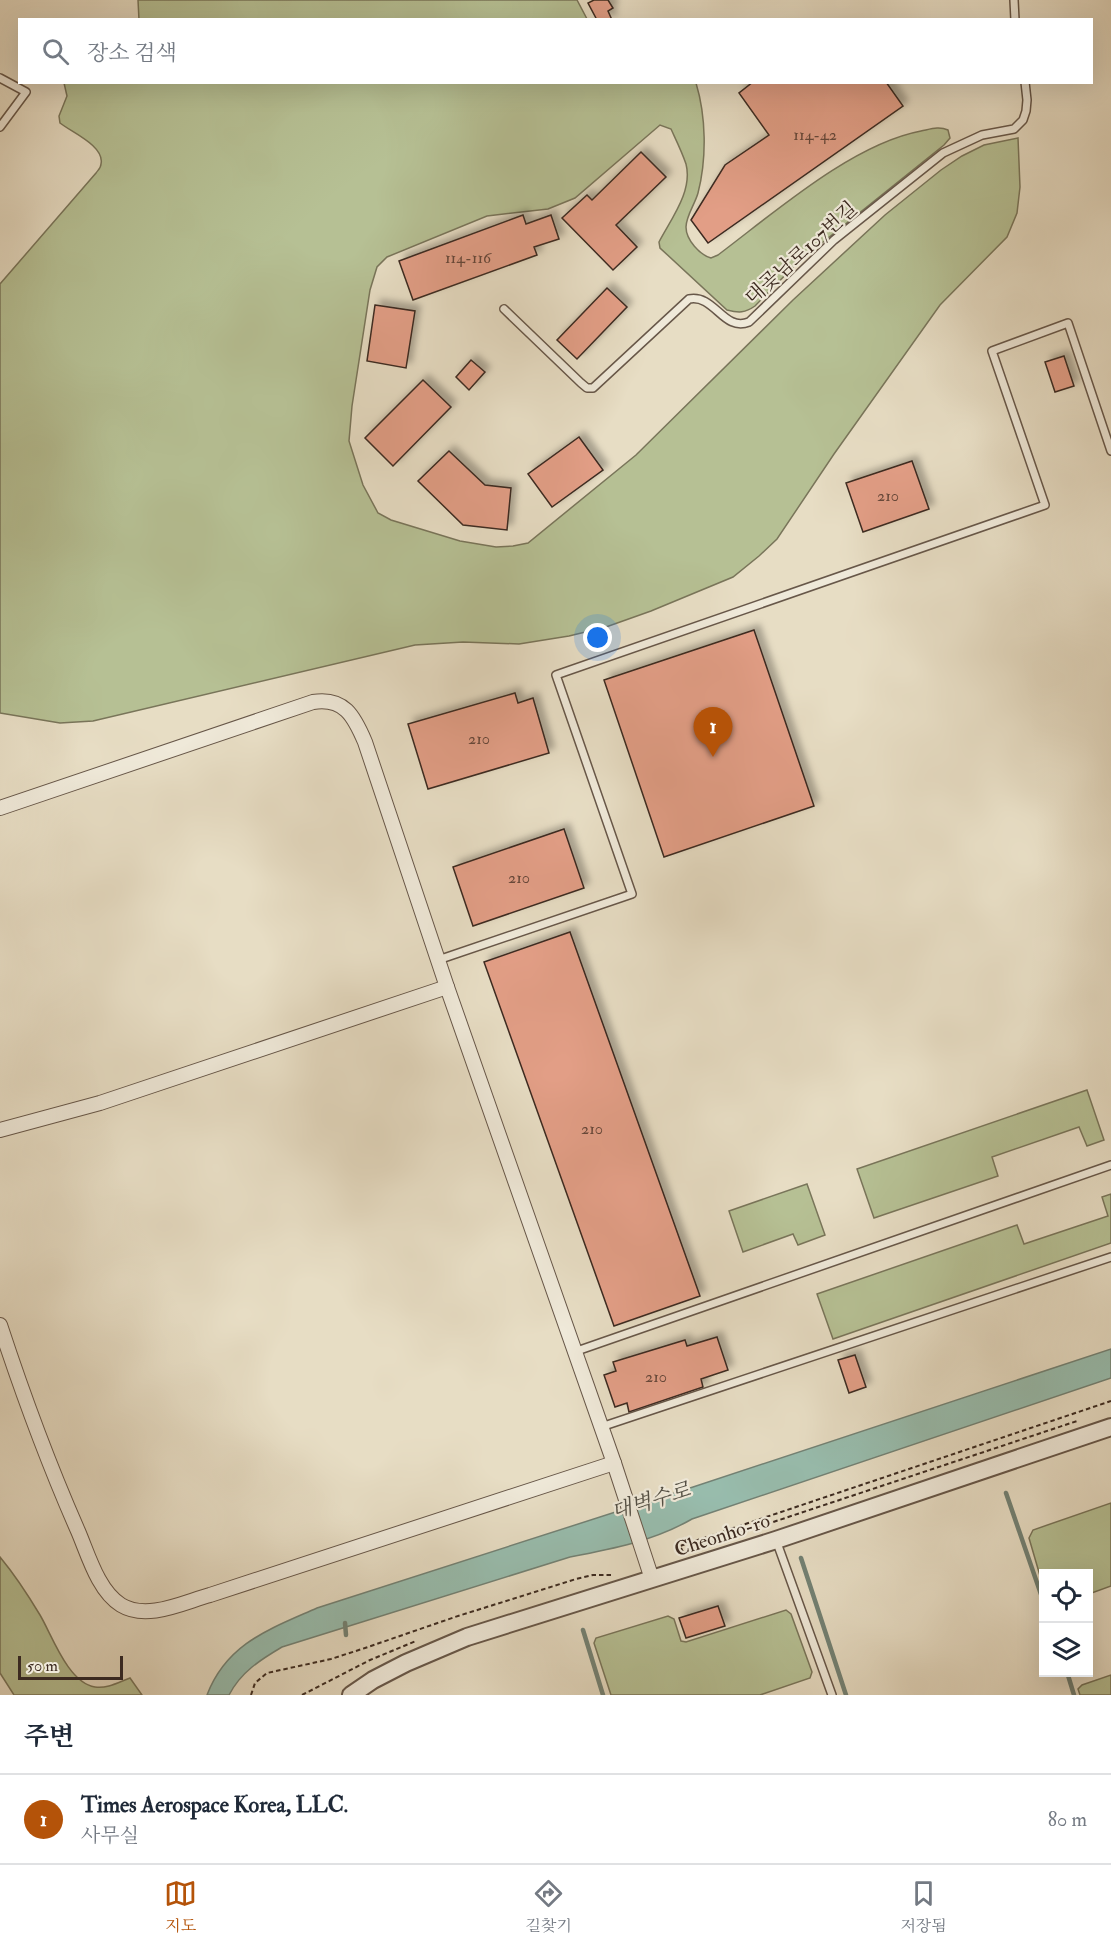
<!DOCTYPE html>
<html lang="ko">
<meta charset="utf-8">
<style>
:root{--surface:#fff;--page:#f2f2f3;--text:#1f2937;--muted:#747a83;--line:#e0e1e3;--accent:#b45309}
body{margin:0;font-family:"IM FELL Double Pica","Noto Serif KR",serif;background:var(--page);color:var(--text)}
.controls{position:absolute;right:18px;bottom:18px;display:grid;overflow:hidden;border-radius:0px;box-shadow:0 6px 24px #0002}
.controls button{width:54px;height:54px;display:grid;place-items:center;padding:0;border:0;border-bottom:2px solid var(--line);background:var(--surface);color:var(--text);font:30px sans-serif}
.scale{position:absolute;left:18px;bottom:15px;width:105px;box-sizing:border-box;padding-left:6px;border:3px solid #3c2a20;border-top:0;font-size:16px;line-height:21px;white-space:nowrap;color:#3c2a20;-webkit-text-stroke:4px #efe9d9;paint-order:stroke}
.you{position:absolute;left:598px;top:638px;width:21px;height:21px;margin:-15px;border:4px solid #fff;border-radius:50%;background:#1a73e8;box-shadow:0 0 0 9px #1a73e833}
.badge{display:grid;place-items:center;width:39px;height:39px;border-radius:50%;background:var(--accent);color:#fff;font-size:20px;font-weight:700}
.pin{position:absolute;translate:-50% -50px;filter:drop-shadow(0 2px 3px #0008)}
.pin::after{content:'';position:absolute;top:32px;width:21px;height:18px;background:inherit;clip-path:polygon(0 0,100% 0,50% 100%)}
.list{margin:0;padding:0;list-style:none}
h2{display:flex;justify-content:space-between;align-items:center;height:78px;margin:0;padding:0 24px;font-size:26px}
h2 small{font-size:20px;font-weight:400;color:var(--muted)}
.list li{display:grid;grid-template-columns:39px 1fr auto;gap:18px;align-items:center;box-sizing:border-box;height:90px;padding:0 24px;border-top:2px solid var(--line)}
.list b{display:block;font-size:22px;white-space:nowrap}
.list p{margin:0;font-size:20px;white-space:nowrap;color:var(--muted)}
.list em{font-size:20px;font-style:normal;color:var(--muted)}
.icon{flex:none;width:33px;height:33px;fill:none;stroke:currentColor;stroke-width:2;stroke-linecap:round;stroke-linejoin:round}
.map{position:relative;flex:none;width:1111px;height:1695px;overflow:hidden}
.search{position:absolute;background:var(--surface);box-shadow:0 6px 24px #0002;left:18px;right:18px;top:18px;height:66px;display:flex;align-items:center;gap:15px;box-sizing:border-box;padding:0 21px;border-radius:0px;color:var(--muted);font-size:22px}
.sheet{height:168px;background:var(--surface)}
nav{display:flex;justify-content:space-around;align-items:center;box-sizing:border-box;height:84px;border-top:2px solid var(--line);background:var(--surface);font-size:16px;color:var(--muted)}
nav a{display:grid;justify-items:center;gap:3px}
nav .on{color:var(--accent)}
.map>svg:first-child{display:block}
.green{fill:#b6c094;stroke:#79755a;stroke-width:1.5}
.water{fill:#98bdae;stroke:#738275;stroke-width:1.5}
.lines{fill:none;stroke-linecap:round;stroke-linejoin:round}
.stream{stroke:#738275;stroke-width:4.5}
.building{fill:#e29e86;stroke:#3c2a20;stroke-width:1.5;filter:url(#shadow)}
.service-casing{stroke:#675749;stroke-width:10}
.minor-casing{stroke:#675749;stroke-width:16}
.tertiary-casing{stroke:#675749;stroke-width:20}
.path{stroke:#3c2a20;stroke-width:2;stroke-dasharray:4.5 3;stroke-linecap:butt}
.service{stroke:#efe9d9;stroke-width:7}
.minor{stroke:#efe9d9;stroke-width:14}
.tertiary{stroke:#efe9d9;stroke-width:16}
.labels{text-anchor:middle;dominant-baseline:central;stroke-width:4.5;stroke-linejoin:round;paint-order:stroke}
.number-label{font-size:16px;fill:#66473a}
.street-label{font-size:20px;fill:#3c2a20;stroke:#efe9d9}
.water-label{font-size:21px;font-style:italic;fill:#534f44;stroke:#efe9d9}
</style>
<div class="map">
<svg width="1111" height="1695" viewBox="0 0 1111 1695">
<defs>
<filter id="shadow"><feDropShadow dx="5.5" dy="-5.5" stdDeviation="3" flood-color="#0004"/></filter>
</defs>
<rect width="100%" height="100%" fill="#e7ddc4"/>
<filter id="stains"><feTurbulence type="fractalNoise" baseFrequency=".00333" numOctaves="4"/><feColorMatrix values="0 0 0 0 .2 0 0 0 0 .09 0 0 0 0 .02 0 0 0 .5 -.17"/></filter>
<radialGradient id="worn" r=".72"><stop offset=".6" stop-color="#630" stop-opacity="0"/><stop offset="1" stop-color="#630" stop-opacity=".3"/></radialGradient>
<g class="green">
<path d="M138 0H577L587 19 139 20Z"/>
<path d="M64 83H696C706 116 707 158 698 193 695 204 686 216 686 227 686 240 700 255 711 258L718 255C774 213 852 144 921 131 931 129 939 126 948 130L950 138 944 145 797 263 755 306C745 313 739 313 727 310L660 248 659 242C671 219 693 191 686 164 682 152 676 140 671 129L660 125 575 198 548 209 487 216 387 257 377 267 370 290 352 406 349 441 363 485 378 513 391 520 460 541 496 547 513 546 528 543 636 455 793 300 885 215 941 170 962 156 984 145 1018 138 1020 187 1017 213 1007 237 940 305 834 454 777 539 759 556 733 577 651 611 606 627 569 636 519 644 463 642 415 645 93 721 60 723 0 713V284L96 173C98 170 101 168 101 164 105 146 71 132 60 123L59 116 67 96Z"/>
<path d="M1087 1090 1104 1140 1087 1146 1079 1127 992 1157 998 1176 874 1218 857 1169Z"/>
<path d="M807 1184 825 1235 798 1245 793 1234 743 1252 729 1211Z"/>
<path d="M1111 1194V1243L833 1339 817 1294 1017 1225 1024 1244 1108 1216 1102 1197Z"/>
<path d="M1111 1503V1586L1089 1594 1088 1574H1044L1043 1586 1029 1538 1033 1530Z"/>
<path d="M0 1557C15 1575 28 1595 40 1615 52 1635 68 1683 95 1687 107 1689 119 1682 130 1678L142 1695H14L0 1673Z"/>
<path d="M786 1610 791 1614 812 1672 810 1678 760 1695H611L594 1643 596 1638 668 1616 674 1619 681 1641 686 1642Z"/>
<path d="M1111 1675V1695H1080L1078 1689 1082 1685Z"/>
</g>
<path class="water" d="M1111 1349V1378L692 1519C654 1541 612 1549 570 1557L282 1647C260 1660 241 1672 229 1695H207C227 1643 270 1629 317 1608L687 1489Z"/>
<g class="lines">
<g class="stream">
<path d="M1006 1493 1044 1603"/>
<path d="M801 1558 846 1695"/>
<path d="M345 1623 346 1635"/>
<path d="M583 1630 603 1695"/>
<path d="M1067 1672 1074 1695"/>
</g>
</g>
<g class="building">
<path d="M594 0H608L613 8 608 11 612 20H597L588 3Z"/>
<path d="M753 82H886L903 106 708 243 691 220 725 165 769 135 739 93Z"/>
<path d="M641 152 666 177 616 225 637 247 613 270 562 218 587 195 592 200Z"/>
<path d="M523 215 526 224 551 215 559 239 534 247 537 255 413 300 399 261Z"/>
<path d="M607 288 627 307 577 359 557 340Z"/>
<path d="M375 305 415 311 406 368 367 361Z"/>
<path d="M1064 356 1074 386 1055 392 1045 362Z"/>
<path d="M471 360 485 372 469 390 456 377Z"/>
<path d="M423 380 451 407 393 466 365 438Z"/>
<path d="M579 437 603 470 552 507 528 474Z"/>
<path d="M449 451 485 485 511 488 507 530 463 525 418 481Z"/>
<path d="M912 461 929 509 863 532 846 483Z"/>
<path d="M754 630 814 806 664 857 604 680Z"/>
<path d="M515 693 518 703 533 698 549 753 428 789 408 724Z"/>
<path d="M564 829 584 888 473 926 453 867Z"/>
<path d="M570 932 700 1296 614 1326 484 962Z"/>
<path d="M717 1337 728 1370 701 1379 703 1387 629 1412 627 1403 615 1407 604 1375 616 1371 613 1362 685 1340 687 1346Z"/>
<path d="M855 1355 866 1387 849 1393 838 1360Z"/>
<path d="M718 1606 725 1626 686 1638 679 1618Z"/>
</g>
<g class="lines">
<defs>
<g id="service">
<path d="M1014 0 1015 20"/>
<path d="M0 78 26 92 0 127"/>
<path d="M504 309 581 383 587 388H593L689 299C715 294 723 332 749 322L834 240 943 153 982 135 1014 129 1023 120 1026 111 1027 100 1025 82"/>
<path d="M438 960 632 894 556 675 1045 505 992 351 1068 323 1111 451"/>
<path d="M574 1352 1111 1165"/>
<path d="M601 1427 1111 1257"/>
<path d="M776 1540 832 1695"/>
</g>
<g id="minor">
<path d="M0 808 313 702C344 697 354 716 365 742L447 987 614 1463 652 1579"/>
<path d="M0 1130 100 1103 447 987"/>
<path d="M0 1325C23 1395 48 1463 78 1531 88 1554 98 1591 121 1605 147 1621 184 1602 210 1595L614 1463"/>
</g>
<path id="tertiary" d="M351 1695 373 1680 406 1663 467 1637 776 1540 1111 1427"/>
</defs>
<use href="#service" class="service-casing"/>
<use href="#minor" class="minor-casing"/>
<use href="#tertiary" class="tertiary-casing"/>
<g class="path">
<path d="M695 1548 1077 1421"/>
<path d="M683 1552 680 1546 1111 1401"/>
<path d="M251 1695 255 1683 267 1673 331 1659 365 1648 455 1617 576 1579 593 1575H611"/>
<path d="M302 1695 370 1660 416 1641"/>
</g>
<use href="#service" class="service"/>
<use href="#minor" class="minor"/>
<use href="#tertiary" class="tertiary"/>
</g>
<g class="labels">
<g class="number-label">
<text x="815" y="135">114-42</text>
<text x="468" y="258">114-116</text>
<text x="888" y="496">210</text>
<text x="479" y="739">210</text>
<text x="519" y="878">210</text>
<text x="592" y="1129">210</text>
<text x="656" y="1377">210</text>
</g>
<g class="street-label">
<text transform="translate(801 253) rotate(-42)">대곶남로107번길</text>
<text transform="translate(722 1535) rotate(-18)">Cheonho-ro</text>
</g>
<g class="water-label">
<text transform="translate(651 1501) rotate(-17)">대벽수로</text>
</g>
</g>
<rect width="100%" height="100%" filter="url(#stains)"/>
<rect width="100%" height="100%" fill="url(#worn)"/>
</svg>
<div class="controls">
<button><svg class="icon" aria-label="locate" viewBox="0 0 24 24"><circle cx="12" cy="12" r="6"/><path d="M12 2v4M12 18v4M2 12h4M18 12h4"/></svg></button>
<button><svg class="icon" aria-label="layers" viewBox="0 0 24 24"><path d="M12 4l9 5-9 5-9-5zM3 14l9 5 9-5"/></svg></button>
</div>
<div class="scale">50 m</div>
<div class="you"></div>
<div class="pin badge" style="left:713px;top:757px">1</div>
<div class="search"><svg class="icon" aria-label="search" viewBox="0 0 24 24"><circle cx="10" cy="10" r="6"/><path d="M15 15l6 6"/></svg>장소 검색</div>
</div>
<section class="sheet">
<h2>주변<small></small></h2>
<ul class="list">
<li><span class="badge">1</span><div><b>Times Aerospace Korea, LLC.</b><p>사무실</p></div><em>80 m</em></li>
</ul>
</section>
<nav>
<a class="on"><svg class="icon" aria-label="map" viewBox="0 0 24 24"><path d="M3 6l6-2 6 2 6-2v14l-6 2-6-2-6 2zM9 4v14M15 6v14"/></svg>지도</a>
<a><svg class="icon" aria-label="directions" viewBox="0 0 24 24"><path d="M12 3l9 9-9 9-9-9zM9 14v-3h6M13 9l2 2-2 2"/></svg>길찾기</a>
<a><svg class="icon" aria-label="saved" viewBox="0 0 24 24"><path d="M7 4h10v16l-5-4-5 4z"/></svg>저장됨</a>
</nav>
